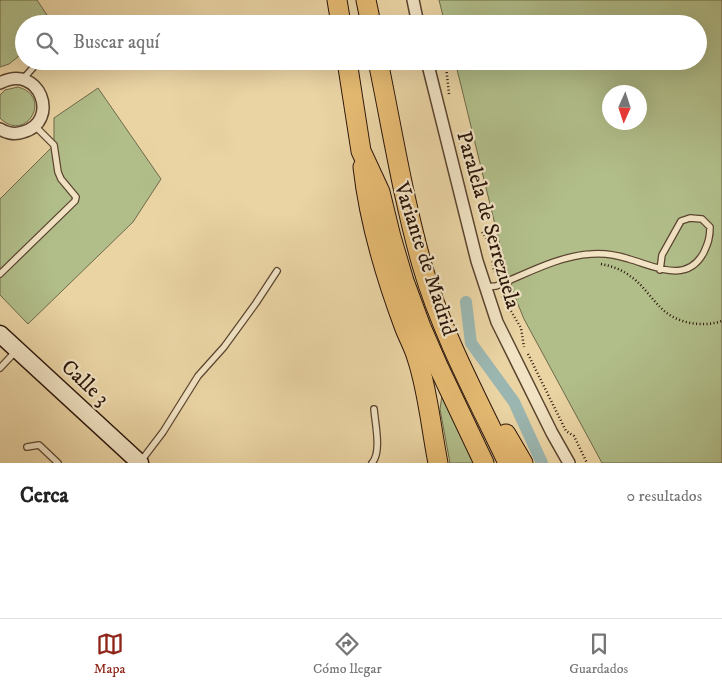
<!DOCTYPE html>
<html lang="es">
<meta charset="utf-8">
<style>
:root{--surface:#fff;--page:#f6f6f6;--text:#222;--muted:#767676;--line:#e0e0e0;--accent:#8f2418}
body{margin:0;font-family:"IM FELL DW Pica",serif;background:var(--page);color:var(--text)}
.compass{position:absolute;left:602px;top:85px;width:45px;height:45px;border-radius:50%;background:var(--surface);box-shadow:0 5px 20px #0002;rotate:183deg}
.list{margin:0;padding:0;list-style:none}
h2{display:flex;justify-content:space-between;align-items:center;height:65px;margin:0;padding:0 20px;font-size:21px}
h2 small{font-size:16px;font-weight:400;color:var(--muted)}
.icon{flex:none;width:28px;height:28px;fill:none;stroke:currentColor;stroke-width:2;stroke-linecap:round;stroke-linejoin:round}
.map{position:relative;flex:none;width:722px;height:463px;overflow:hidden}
.search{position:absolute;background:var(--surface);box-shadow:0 5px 20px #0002;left:15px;right:15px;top:15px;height:55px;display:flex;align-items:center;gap:12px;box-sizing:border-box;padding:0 18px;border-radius:28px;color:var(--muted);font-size:19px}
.sheet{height:155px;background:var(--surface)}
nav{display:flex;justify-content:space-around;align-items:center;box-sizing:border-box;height:70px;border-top:1px solid var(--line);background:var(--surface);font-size:14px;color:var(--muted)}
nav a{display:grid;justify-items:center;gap:2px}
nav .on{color:var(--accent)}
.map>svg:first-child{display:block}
.green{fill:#b1be8a;stroke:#6e6a4a;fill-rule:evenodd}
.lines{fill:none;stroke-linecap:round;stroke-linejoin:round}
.canal{stroke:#9bb6b0;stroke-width:12}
.service-casing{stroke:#5b4530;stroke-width:8}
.minor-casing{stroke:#5b4530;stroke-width:14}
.secondary-casing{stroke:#2b150a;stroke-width:19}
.primary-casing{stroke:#2b150a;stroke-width:21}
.path{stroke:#2b150a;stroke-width:2.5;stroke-dasharray:1 2.5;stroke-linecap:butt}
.service{stroke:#f1e3c4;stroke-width:5.5}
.minor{stroke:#f1e3c4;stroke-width:11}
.secondary{stroke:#f1e3c4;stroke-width:16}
.primary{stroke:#e5ba72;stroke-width:19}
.labels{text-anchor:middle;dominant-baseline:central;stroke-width:4.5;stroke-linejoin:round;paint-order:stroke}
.street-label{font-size:21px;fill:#2b150a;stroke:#f1e3c4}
</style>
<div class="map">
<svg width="722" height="463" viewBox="0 0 722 463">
<rect width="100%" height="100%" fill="#ead4a4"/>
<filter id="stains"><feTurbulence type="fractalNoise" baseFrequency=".004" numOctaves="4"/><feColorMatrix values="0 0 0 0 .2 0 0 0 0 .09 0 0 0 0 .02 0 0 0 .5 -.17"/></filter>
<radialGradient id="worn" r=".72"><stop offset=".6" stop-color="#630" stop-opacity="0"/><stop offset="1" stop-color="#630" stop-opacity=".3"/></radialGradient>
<g class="green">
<path d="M0 0H37L53 24H24V52L9 64 0 67Z"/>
<path d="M439 0H722V463H602L524 319 515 297 501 249 455 61H698V24H445ZM610 92H640V122H610Z"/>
<path d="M18 87C54 97 25 144 0 118V95L5 90Z"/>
<path d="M98 88 161 179 133 222 28 324 0 295V199L54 145V118Z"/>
<path d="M443 389 475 463H450L440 409Z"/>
</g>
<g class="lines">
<path class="canal" d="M466 302 471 343 514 402 542 463"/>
<defs>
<g id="service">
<path d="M23 79 39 61"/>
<path d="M0 274 75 201 76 197 61 179 58 172 54 145 35 126"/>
<path d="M485 287 496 286C526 274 558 256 591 254 602 253 617 255 629 259 654 266 687 285 704 252 708 243 710 238 710 227L702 219 690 218 681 221 662 255 660 270"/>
<path d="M0 368 16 351"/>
<path d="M27 447 39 445 58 463"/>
<path d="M141 461 163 432 198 376 224 347 256 303 277 271"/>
<path d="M372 463C382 452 375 423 374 409"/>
</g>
<g id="minor">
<path d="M413 0 418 24"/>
<path d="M427 61 477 261 497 322 552 433 569 463"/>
<path d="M0 83C40 62 61 122 23 132 15 135 7 133 0 129"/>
</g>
<path id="secondary" d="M0 334 140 463"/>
<g id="primary">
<path d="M337 0 341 24"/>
<path d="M366 0 371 24"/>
<path d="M347 61 361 151 380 192 391 237 404 281 421 327 438 366 484 463"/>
<path d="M378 61C392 129 403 198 422 265 442 334 477 398 508 463"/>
<path d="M363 167C369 221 385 275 404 326 408 337 414 347 417 358 428 391 431 428 438 463"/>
<path d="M506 434 523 463"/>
</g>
</defs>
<use href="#service" class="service-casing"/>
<use href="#minor" class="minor-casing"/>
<use href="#secondary" class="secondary-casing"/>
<use href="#primary" class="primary-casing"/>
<g class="path">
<path d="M449 94 446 66 449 61"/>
<path d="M482 232C491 243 492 258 494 272"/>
<path d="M601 264C611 266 621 269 630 276 642 284 650 297 660 307 675 323 701 328 722 321"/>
<path d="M502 296 521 328 524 347"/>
<path d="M528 354 566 431 574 436 587 463"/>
</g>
<use href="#service" class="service"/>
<use href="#minor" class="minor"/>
<use href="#secondary" class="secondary"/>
<use href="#primary" class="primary"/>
</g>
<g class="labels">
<g class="street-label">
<text transform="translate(488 220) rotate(74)">Paralela de Serrezuela</text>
<text transform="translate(425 259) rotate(72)">Variante de Madrid</text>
<text transform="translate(85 383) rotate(43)">Calle 3</text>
</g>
</g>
<rect width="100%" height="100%" filter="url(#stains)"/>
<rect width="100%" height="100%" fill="url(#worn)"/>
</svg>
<svg class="compass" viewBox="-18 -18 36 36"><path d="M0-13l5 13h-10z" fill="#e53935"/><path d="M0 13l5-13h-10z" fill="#767676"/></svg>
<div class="search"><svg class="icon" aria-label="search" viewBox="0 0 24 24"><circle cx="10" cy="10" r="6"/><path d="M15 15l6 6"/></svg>Buscar aquí</div>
</div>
<section class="sheet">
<h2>Cerca<small>0 resultados</small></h2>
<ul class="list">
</ul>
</section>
<nav>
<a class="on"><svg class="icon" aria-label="map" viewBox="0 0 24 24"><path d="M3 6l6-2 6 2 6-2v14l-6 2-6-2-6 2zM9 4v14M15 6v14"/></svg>Mapa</a>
<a><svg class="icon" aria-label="directions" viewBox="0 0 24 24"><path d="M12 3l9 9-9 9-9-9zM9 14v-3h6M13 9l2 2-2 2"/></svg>Cómo llegar</a>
<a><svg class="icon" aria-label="saved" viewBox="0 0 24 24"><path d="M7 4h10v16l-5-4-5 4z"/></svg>Guardados</a>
</nav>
